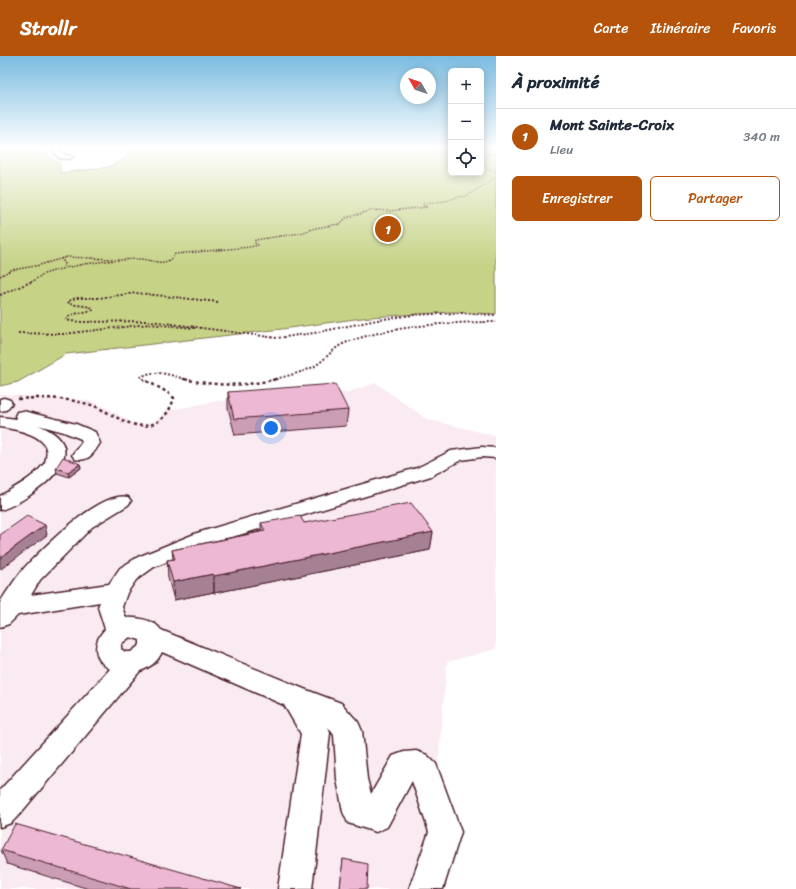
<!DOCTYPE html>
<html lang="fr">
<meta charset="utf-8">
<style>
:root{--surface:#fff;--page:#f6f6f7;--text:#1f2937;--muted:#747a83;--line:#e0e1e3;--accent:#b45309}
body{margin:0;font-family:Sriracha,sans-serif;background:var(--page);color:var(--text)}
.controls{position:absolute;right:12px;top:12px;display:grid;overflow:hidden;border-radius:6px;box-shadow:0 2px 10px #0003}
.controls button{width:36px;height:36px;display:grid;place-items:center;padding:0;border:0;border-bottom:1px solid var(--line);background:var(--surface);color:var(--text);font:20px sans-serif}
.compass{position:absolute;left:400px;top:12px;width:36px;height:36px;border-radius:50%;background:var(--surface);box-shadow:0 2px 10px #0003;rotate:310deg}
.you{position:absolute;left:271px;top:372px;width:14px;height:14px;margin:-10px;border:3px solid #fff;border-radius:50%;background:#1a73e8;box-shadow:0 0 0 6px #1a73e833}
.badge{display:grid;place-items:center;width:26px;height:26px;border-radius:50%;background:var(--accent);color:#fff;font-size:13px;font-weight:700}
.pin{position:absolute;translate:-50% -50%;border:2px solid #fff;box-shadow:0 1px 4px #0006}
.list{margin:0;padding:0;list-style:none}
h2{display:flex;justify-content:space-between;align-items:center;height:52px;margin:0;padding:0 16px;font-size:17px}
h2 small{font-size:13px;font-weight:400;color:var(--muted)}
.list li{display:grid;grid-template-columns:26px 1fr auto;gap:12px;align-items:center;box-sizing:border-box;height:56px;padding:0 16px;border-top:1px solid var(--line)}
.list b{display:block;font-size:15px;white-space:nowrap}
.list p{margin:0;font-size:13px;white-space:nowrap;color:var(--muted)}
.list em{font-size:13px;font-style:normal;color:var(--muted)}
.actions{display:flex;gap:8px;padding:12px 16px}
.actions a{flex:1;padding:9px 0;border:1px solid var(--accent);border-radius:6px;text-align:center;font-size:14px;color:var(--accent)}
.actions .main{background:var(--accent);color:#fff}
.icon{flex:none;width:22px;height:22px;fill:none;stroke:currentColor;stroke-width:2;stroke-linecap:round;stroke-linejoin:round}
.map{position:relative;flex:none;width:496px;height:833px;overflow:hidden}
header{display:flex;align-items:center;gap:24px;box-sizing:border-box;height:56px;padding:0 20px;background:var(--accent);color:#fff}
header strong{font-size:19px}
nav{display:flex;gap:22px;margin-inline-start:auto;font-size:14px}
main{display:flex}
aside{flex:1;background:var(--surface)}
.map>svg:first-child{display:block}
.built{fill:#faeaf2}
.green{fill:#c6d387;stroke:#887959}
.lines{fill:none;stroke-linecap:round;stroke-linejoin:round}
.minor-casing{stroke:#4a1f2b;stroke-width:3}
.path-far3{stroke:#4a1f2b;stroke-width:1;stroke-dasharray:1.5 1.5;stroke-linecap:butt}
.path-far2{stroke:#4a1f2b;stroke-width:1.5;stroke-dasharray:1.5 1.5;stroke-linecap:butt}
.path-far1{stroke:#4a1f2b;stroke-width:2;stroke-dasharray:2 2;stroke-linecap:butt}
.path{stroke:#4a1f2b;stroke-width:2.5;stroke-dasharray:3 3;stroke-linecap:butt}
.minor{fill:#fff;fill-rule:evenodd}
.wall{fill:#cc9eb5;stroke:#4a1f2b}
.shaded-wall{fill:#a68194;stroke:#4a1f2b}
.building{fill:#edb8d3;stroke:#4a1f2b}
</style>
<header>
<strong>Strollr</strong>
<nav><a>Carte</a><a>Itinéraire</a><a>Favoris</a></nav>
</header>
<main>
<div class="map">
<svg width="496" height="833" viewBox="0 0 496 833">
<rect width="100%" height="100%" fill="#fff"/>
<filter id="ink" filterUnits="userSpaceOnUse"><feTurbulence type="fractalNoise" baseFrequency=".025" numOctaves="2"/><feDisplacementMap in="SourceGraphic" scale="8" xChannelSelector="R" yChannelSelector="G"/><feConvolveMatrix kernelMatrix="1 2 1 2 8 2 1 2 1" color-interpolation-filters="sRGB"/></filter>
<g filter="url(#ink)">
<path class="built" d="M376 327 426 363 496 380V593L447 606 427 833H0V338L84 344 94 346 109 353 133 367 145 368 156 365 166 355 217 345 348 336Z"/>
<path class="green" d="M0 92H36L60 108V117L109 111 126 102 129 92H451V117H481V92H496V258L452 256 370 261 282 273 66 298 18 326 0 330Z"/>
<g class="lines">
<defs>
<g id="minor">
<path d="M51 92H58L64 98 73 101 69 103 59 102Z"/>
<path d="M4 342 10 344 12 347 6 354 0 355V343Z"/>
<path d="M23 355 76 368 95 376 100 387C93 398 89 406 75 403L72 399 82 386 81 383 64 376 38 369C86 388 60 419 30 439 21 445 11 451 0 454V440C15 431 32 423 43 409 45 407 46 404 46 401 52 379 15 373 0 371V361L17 363 15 360 17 356Z"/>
<path d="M482 391 496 392V402L482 401 461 404 431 420 213 487 154 511 136 524 127 537 122 551 126 562C136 561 155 564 161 574L304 633 341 647 358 666 362 675 367 723 371 738 393 700 404 696 416 695 427 699 436 708 461 776 443 833H409L429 776 412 725 387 771 376 776 348 767 343 756 337 723 334 679 328 671 330 677 312 833H278L301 678 284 649 162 596C157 606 151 611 140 615L19 759 11 767 0 771V734L110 613C93 603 92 587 105 573L98 551 100 546 18 559 9 568 0 571C0 565 0 552 0 547 4 539 19 518 25 511 43 492 101 434 128 441L131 445 128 449 92 471 40 524 31 539 109 528 120 512 138 501 197 477 417 412 451 395ZM130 581 140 584V589L131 596H125L121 593V588Z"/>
</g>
</defs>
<use href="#minor" class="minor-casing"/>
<g class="path-far3">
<path d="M424 92 451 99"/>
<path d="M447 92 451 93"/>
<path d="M481 97 496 98"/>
<path d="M481 103 491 97"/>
<path d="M481 109 496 116"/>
<path d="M426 151 423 149V147L446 145 457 141 467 140 496 121"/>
</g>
<g class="path-far2">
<path d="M61 202 65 208 63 212"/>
<path d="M0 220 11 214 36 210 67 201 113 203"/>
<path d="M31 226C36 224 39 220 44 218 74 208 107 204 139 203 153 203 165 213 175 198L250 191 258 189 255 187V184L301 177 315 172 340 168 346 162 373 154 389 155 427 151 424 150"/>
</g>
<g class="path-far1">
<path d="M0 239 33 225"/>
<path d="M218 246 137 237 98 242H76L68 245 69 248 91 251 93 254 70 259 66 263 70 265 83 266 150 265 277 282 314 277 377 264 412 259 459 257 496 259"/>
<path d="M18 277 63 278 149 268 195 272"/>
<path d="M145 324 141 321C155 312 173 320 188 324"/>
<path d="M272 324C286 320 301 317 313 311 325 305 331 293 345 287 389 270 449 266 496 266"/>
</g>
<g class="path">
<path d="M184 323C215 330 245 331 276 323"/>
<path d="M18 343C42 341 65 342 88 348 110 354 134 379 157 366 166 361 171 352 174 342L167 336 143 323"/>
</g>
<use href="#minor" class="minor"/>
</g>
<g class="wall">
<path d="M228 336 348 354 346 370 235 379 228 352Z"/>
<path d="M80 408 81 412 69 421 57 417 56 412Z"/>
<path d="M261 467H304L433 476 430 494 214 537V536L174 544 168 522 167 504 173 503 172 494 261 475Z"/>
<path d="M1 794 241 833H89L7 808Z"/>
<path d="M343 803 367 833H340Z"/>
</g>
<g class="shaded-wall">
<path d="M80 408 81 412 69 421 68 416Z"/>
<path d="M45 469 47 479 1 513 0 509V502Z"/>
<path d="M433 476 430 494 214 537V520Z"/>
<path d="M213 518 214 536 174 544 173 526Z"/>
</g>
<g class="building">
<path d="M335 328 348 354 234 363 228 336Z"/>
<path d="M63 401 80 408 68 416 56 412Z"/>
<path d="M411 447 433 476 214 520 213 518 173 526 167 504 175 503 172 494 265 475 261 467 300 460 304 467Z"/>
<path d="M27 460 45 469 0 502V479Z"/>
<path d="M15 768 241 833H131L1 794Z"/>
<path d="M343 803 368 808 367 833H340Z"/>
</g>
</g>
<linearGradient id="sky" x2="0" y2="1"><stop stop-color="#7bbce1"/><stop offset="0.44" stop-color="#fff"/><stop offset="1" stop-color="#fff" stop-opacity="0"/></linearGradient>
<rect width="496" height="209" fill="url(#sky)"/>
</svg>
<div class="controls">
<button>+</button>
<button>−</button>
<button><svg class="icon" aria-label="locate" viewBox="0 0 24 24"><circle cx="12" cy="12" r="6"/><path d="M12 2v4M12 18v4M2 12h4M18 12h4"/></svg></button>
</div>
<svg class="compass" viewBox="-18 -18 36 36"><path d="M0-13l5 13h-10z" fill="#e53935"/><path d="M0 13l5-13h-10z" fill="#747a83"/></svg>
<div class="you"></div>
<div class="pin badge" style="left:388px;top:173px">1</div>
</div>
<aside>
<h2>À proximité<small></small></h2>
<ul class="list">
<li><span class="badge">1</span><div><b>Mont Sainte-Croix</b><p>Lieu</p></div><em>340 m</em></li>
</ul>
<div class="actions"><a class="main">Enregistrer</a><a>Partager</a></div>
</aside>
</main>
